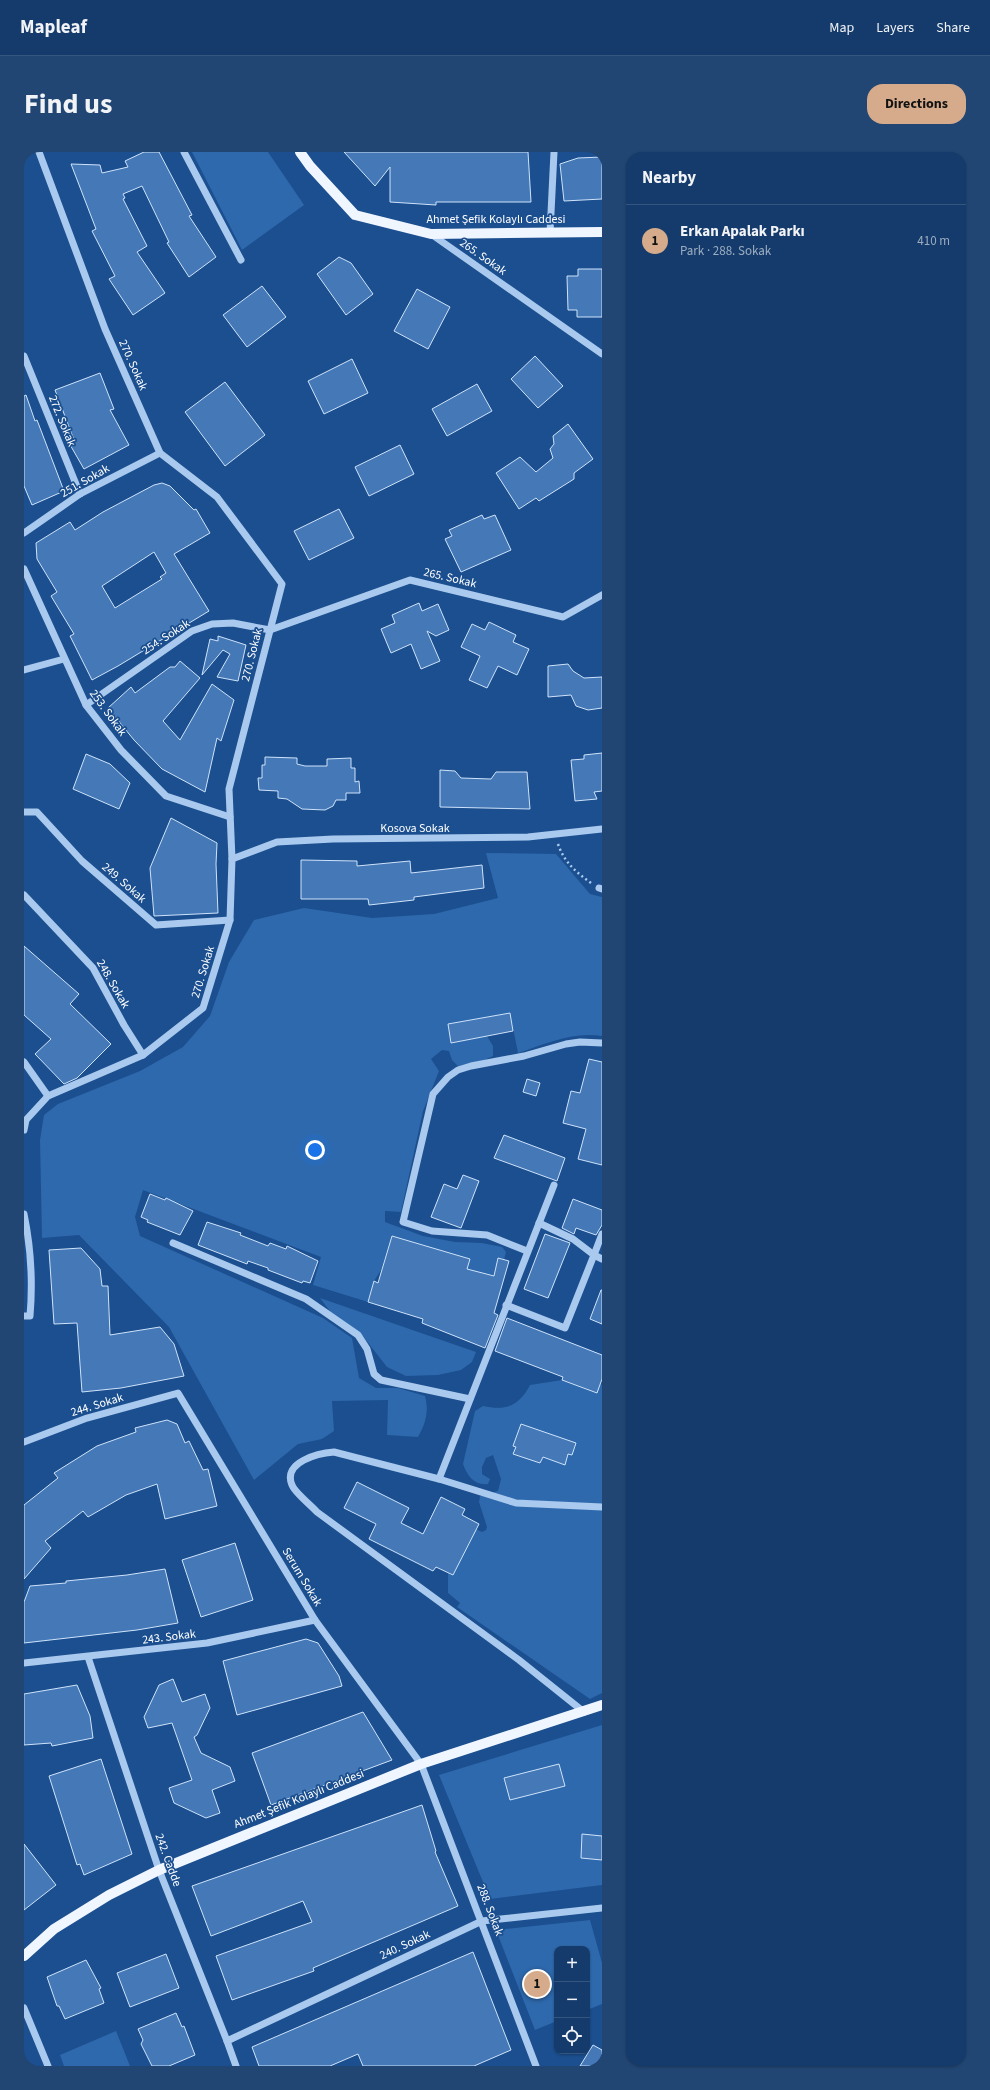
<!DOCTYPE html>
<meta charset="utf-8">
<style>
:root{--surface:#143b6b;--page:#214673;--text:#f1f3f6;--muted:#9dadc1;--line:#33557e;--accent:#d6ab8b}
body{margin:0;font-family:"Source Sans 3",sans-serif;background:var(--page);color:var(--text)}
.controls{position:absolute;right:12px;bottom:12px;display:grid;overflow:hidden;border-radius:8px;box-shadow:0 1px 3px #0004}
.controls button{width:36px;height:36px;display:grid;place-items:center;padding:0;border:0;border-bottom:1px solid var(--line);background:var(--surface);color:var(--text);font:20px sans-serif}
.you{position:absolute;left:291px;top:998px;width:14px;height:14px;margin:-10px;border:3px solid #fff;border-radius:50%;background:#1a73e8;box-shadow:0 0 0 6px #1a73e833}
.badge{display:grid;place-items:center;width:26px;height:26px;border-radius:50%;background:var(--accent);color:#111;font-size:13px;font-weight:700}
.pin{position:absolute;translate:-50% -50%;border:2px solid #fff;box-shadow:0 1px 4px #0006}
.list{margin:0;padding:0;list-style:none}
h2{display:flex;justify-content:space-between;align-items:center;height:52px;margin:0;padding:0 16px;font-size:17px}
h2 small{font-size:13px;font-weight:400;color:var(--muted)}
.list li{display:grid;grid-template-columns:26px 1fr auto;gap:12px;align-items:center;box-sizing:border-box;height:72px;padding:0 16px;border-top:1px solid var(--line)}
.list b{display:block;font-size:15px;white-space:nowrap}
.list p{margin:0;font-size:13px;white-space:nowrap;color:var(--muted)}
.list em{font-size:13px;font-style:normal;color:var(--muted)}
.icon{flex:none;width:22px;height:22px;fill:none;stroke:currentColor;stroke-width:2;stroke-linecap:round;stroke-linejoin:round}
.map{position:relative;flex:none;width:578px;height:1914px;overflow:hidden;border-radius:16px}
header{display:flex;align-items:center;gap:24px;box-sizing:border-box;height:56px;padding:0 20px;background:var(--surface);border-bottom:1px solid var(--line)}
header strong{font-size:19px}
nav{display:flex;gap:22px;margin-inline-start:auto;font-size:14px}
.intro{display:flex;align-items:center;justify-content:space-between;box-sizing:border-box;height:96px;padding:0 24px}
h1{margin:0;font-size:28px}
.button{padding:10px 18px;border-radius:16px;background:var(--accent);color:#111;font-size:14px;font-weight:700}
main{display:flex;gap:24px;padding:0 24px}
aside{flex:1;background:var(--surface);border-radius:16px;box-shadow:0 1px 3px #0004}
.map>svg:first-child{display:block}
.green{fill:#2e69ad}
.building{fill:#4478b7;stroke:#cfe3fa;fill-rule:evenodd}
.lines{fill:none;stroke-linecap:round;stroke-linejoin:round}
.path{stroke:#a9c9ee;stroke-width:2.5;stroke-dasharray:2 3;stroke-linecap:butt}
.minor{stroke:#a9c9ee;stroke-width:7}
.major{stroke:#f0f6ff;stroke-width:10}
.labels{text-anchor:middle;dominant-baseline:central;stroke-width:3.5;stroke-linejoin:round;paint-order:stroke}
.street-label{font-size:12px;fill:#fff;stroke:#1b4f8f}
</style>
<header>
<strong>Mapleaf</strong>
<nav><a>Map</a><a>Layers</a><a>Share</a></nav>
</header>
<div class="intro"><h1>Find us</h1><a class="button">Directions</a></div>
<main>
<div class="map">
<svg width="578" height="1914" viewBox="0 0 578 1914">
<rect width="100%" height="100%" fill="#1b4f8f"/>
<g class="green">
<path d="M168 0H244L280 53 218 98Z"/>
<path d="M462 701 532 702 566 742 578 745V884C549 879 521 892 494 901L486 861 424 872 427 891 463 884 469 894V904L452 912 435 915 428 908 425 899 418 898 407 907 415 919 399 959 377 1060 361 1059V1070L399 1084 431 1090 458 1091 478 1095 482 1100 480 1108 474 1107 470 1124 458 1121 452 1141 474 1148 469 1164 435 1142 446 1107 368 1084 357 1118 350 1129 344 1150 289 1133 297 1105 119 1038 111 1065 116 1084 299 1166 328 1186 335 1226 352 1236H374L401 1244C405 1259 402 1271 394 1285L363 1283 364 1248 308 1249 310 1279 298 1287 274 1292 230 1328 145 1175 55 1083 18 1086 16 988 20 963 34 952 116 919 159 895 186 864 205 810 230 768 280 756 348 766 410 762 474 746Z"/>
<path d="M296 1146 452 1200 448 1210 437 1218 414 1223 382 1224 363 1215 338 1183 308 1162Z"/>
<path d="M538 1228 572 1241 576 1232 578 1233V1541L566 1547 433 1455 436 1451 424 1441V1421L452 1377 458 1380 462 1378 463 1375 455 1350 456 1344 474 1339 477 1327 469 1303 462 1306 458 1315V1322L466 1327 464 1332C450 1334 443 1323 439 1312L451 1259 459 1254C482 1259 495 1254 506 1233Z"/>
<path d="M578 1573V1733L466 1747 415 1623Z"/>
<path d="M566 1768 578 1811V1852L563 1858V1797H533V1869L511 1878 472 1778Z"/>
<path d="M92 1879 106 1914H40L36 1903Z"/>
</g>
<g class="building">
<path d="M120 0H135L168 63 165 64 192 105 165 125 143 91 145 90 118 34 99 42 101 46 99 47 123 94 113 100 141 141 109 163 85 127 91 124 68 79 72 77 47 12 76 13 78 21 104 15 101 9Z"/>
<path d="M320 0H504L507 50H412V53L366 50V15L351 34Z"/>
<path d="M578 5V47L540 49 536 12 554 6Z"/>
<path d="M315 105 327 111 349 142 322 163 293 122Z"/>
<path d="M554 117H578V165H553V158H544L543 124H554Z"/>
<path d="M238 134 262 165 223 195 199 163Z"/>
<path d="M393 137 426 155 404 197 370 179Z"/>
<path d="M511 204 539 234 514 256 487 227Z"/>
<path d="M328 207 344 241 300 262 284 229Z"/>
<path d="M76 221 90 257 86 258 105 293 60 317 45 291 50 288 31 238Z"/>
<path d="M201 230 241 283 201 314 161 260Z"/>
<path d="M453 232 468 259 423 284 408 257Z"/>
<path d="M2 243 11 269 13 268 40 339 8 353 0 334V244Z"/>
<path d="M544 272 569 307 550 321V327L515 349 512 346 495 357 472 321 496 305 512 320 529 306 526 297 530 292 529 284Z"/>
<path d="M376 293 390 322 345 344 331 315Z"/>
<path d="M138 331 146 334 170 358 172 357 186 381 150 402 185 459 94 514 68 528 46 484 50 482 27 444 33 440 13 407 12 391 46 370 51 378 79 360 130 333ZM130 400 142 421 136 425 138 427 91 456 78 434Z"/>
<path d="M315 357 330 386 285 408 270 379Z"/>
<path d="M458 363 460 367 471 363 487 398 437 420 421 387 428 384 425 378Z"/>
<path d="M395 451 398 459 414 452 425 478 412 484 403 479 416 509 397 517 387 492 367 501 357 477 371 471 368 463Z"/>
<path d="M465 470 492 483 489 490 505 497 493 523 474 514 463 536 445 528 456 504 437 495 448 472 461 478Z"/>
<path d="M194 484 222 493 214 529 193 525 206 502 199 498 178 523 186 487 194 489Z"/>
<path d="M156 509 176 526 139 569 156 588 188 532 210 548 197 589 193 586 181 640 138 617 110 588 84 556 107 535 111 541 146 515H151Z"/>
<path d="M544 512 549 519 560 526 578 525V556L564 558 552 554 547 543 524 545V514Z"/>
<path d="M578 601V639L570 640 573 647 551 649 547 608 560 607V603Z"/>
<path d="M62 602 86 612 106 631 95 657 49 637Z"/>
<path d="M241 605 273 606V612L281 614H303V607L327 606V616H331V630L335 629 336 641H322V648H312L309 654 301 658 278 657 263 647 254 646V639L235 638 234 626H238V613H241Z"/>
<path d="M416 618 431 619 437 626 467 627 472 620H503L506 657 416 655Z"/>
<path d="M147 666 193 691 192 712 194 761 130 764 126 716Z"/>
<path d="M277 708 333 709V714L386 709 387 721 458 713 460 736 390 745V748L345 753 344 747H277Z"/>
<path d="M0 794 55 842 46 852 87 892 53 926 40 932 11 902 27 887 0 863Z"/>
<path d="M486 861 489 879 427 891 424 872Z"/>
<path d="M565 907 578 910V1013L554 1007 562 977 539 971 547 939 556 941Z"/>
<path d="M503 927 516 931 512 944 499 940Z"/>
<path d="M480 983 541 1006 533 1029 470 1006Z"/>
<path d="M439 1023 455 1029 437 1076 407 1065 420 1032 433 1037Z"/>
<path d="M126 1042 141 1048 142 1046 169 1059 156 1083 123 1070 124 1068 117 1065Z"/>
<path d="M549 1047 578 1058V1073L572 1083 552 1076 550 1082 538 1076Z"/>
<path d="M183 1070 217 1081 216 1083 244 1094 246 1091 262 1097 263 1094 294 1109 286 1131 279 1129 278 1131 244 1118V1116L224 1109 223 1112 174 1093Z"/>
<path d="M521 1082 546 1091 524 1146 500 1137Z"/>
<path d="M368 1084 446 1107 443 1117 470 1124 474 1106 485 1109 470 1161 474 1163 461 1196 398 1171 399 1167 344 1150 350 1129 354 1131Z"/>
<path d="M57 1096 76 1117 78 1134H84L86 1183 136 1175 150 1192 160 1224 97 1236 58 1240 53 1171 30 1172 25 1098Z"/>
<path d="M577 1138H578V1172L566 1167Z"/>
<path d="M483 1166 578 1203V1227L573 1241 538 1228 539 1225 471 1199Z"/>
<path d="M143 1268 153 1272 161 1291 165 1289 179 1318 184 1317 193 1354 141 1367 133 1332 102 1343 64 1365 59 1359 21 1389 27 1396 0 1427V1353L34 1326 30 1321 73 1294 112 1280 111 1276Z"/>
<path d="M497 1272 552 1291 548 1303 544 1302 541 1313 519 1305 516 1311 489 1302 492 1295 489 1294Z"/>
<path d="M333 1330 385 1356 377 1371 399 1382 417 1345 441 1357 438 1363 455 1372 429 1423 412 1415 409 1419 345 1387 352 1372 320 1356Z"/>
<path d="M211 1391 229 1448 177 1465 158 1408Z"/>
<path d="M141 1417 154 1471 113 1478 0 1491V1450L6 1434 42 1431V1429L103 1423Z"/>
<path d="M282 1487 294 1491 315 1524 318 1534 213 1563 199 1509Z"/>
<path d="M149 1527 158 1550 181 1542 186 1556 173 1583 170 1585 177 1601 206 1615 211 1629 188 1638 196 1661 182 1666 150 1651 145 1636 168 1628 148 1571 124 1576 120 1565 135 1533Z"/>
<path d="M53 1533 66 1564 69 1586 28 1594 27 1591 0 1593V1542Z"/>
<path d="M339 1560 368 1608 247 1653 228 1601Z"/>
<path d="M77 1607 108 1702 60 1723 56 1712 53 1713 25 1624Z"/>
<path d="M535 1612 541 1634 486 1648 480 1626Z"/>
<path d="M398 1653 412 1699 411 1700 434 1754 289 1816 290 1819 208 1848 192 1804 288 1770 279 1749 187 1784 168 1734Z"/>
<path d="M558 1682 578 1684V1708L557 1706Z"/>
<path d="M0 1692 32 1733 0 1758Z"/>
<path d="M449 1800 487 1898 450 1914H339L334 1902 306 1914H235L228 1895Z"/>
<path d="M142 1802 155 1836 106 1855 93 1821Z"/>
<path d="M62 1808 77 1836 75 1837 80 1851 41 1867 35 1854H33L23 1825Z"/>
<path d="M152 1861 158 1875 160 1874 171 1903 145 1914H128L117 1892 119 1888 114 1877Z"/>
<path d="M569 1893 578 1898V1914H556Z"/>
</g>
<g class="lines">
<path class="path" d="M534 692C540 710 552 720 567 731"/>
<g class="minor">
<path d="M160 0 217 108"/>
<path d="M526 81 530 0"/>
<path d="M407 82 578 202"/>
<path d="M0 204 56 342"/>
<path d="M0 381 56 342 136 301"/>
<path d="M0 417 62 553 97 598 142 644 206 665"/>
<path d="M0 518 40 507"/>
<path d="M62 553 168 479 188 472 209 471 246 478 386 428 539 465 578 443"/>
<path d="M0 660H13L58 709 132 773 206 768"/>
<path d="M208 707 253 690 309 687 504 685 578 677"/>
<path d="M575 736 578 737"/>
<path d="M0 743 69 816 100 873 119 903"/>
<path d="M0 910 24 944"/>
<path d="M0 978 2 968 24 944 119 903 179 856 206 768 208 707 205 637 258 432 193 345 136 301 81 177 15 0"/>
<path d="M0 1062C7 1096 9 1129 6 1164H0"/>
<path d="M578 1082 570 1103 578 1107"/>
<path d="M149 1091 282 1147 334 1183 343 1197 350 1222 357 1228 446 1247"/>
<path d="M503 1099 463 1083 408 1079 379 1070 409 942 424 925 434 918 447 914 500 904 542 892 556 890 578 891"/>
<path d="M482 1153 541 1176 570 1103 549 1087 515 1071"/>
<path d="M0 1290 63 1266 154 1241 291 1468 397 1612 512 1914"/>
<path d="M415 1327 530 1033"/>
<path d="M64 1505 135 1718 203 1889 212 1914"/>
<path d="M0 1511 183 1491 291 1468"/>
<path d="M560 1560 495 1508 293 1360C287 1353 271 1341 268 1333 258 1310 295 1301 310 1300L415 1327 492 1351 578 1355"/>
<path d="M0 1856 24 1914"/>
<path d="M203 1889 458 1769 578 1756"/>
</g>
<g class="major">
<path d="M276 0 286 14 331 63 407 82 578 80"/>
<path d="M0 1804 30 1777 85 1743 135 1718 397 1612 578 1553"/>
</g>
</g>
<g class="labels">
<g class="street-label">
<text x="472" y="67">Ahmet Şefik Kolaylı Caddesi</text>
<text transform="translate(459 105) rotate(35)">265. Sokak</text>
<text transform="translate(109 213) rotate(66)">270. Sokak</text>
<text transform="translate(38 269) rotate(68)">272. Sokak</text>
<text transform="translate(61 329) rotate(-30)">251. Sokak</text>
<text transform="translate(426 426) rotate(13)">265. Sokak</text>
<text transform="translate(142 485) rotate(-33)">254. Sokak</text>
<text transform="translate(228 503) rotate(-76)">270. Sokak</text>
<text transform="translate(84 561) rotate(54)">253. Sokak</text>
<text x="391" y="676">Kosova Sokak</text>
<text transform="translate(100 731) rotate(41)">249. Sokak</text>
<text transform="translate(179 820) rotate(-73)">270. Sokak</text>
<text transform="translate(89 832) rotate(60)">248. Sokak</text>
<text transform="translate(73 1253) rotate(-17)">244. Sokak</text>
<text transform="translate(278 1425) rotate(59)">Serum Sokak</text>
<text transform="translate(145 1485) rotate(-7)">243. Sokak</text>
<text transform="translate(275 1647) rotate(-22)">Ahmet Şefik Kolaylı Caddesi</text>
<text transform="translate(144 1708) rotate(70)">242. Cadde</text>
<text transform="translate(466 1758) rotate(69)">288. Sokak</text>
<text transform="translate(381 1793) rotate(-25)">240. Sokak</text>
</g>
</g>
</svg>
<div class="controls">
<button>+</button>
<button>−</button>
<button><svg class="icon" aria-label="locate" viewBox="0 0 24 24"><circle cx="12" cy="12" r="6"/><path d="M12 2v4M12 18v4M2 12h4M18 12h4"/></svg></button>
</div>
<div class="you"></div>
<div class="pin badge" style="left:513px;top:1832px">1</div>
</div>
<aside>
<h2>Nearby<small></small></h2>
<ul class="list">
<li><span class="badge">1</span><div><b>Erkan Apalak Parkı</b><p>Park · 288. Sokak</p></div><em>410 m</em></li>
</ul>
</aside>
</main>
